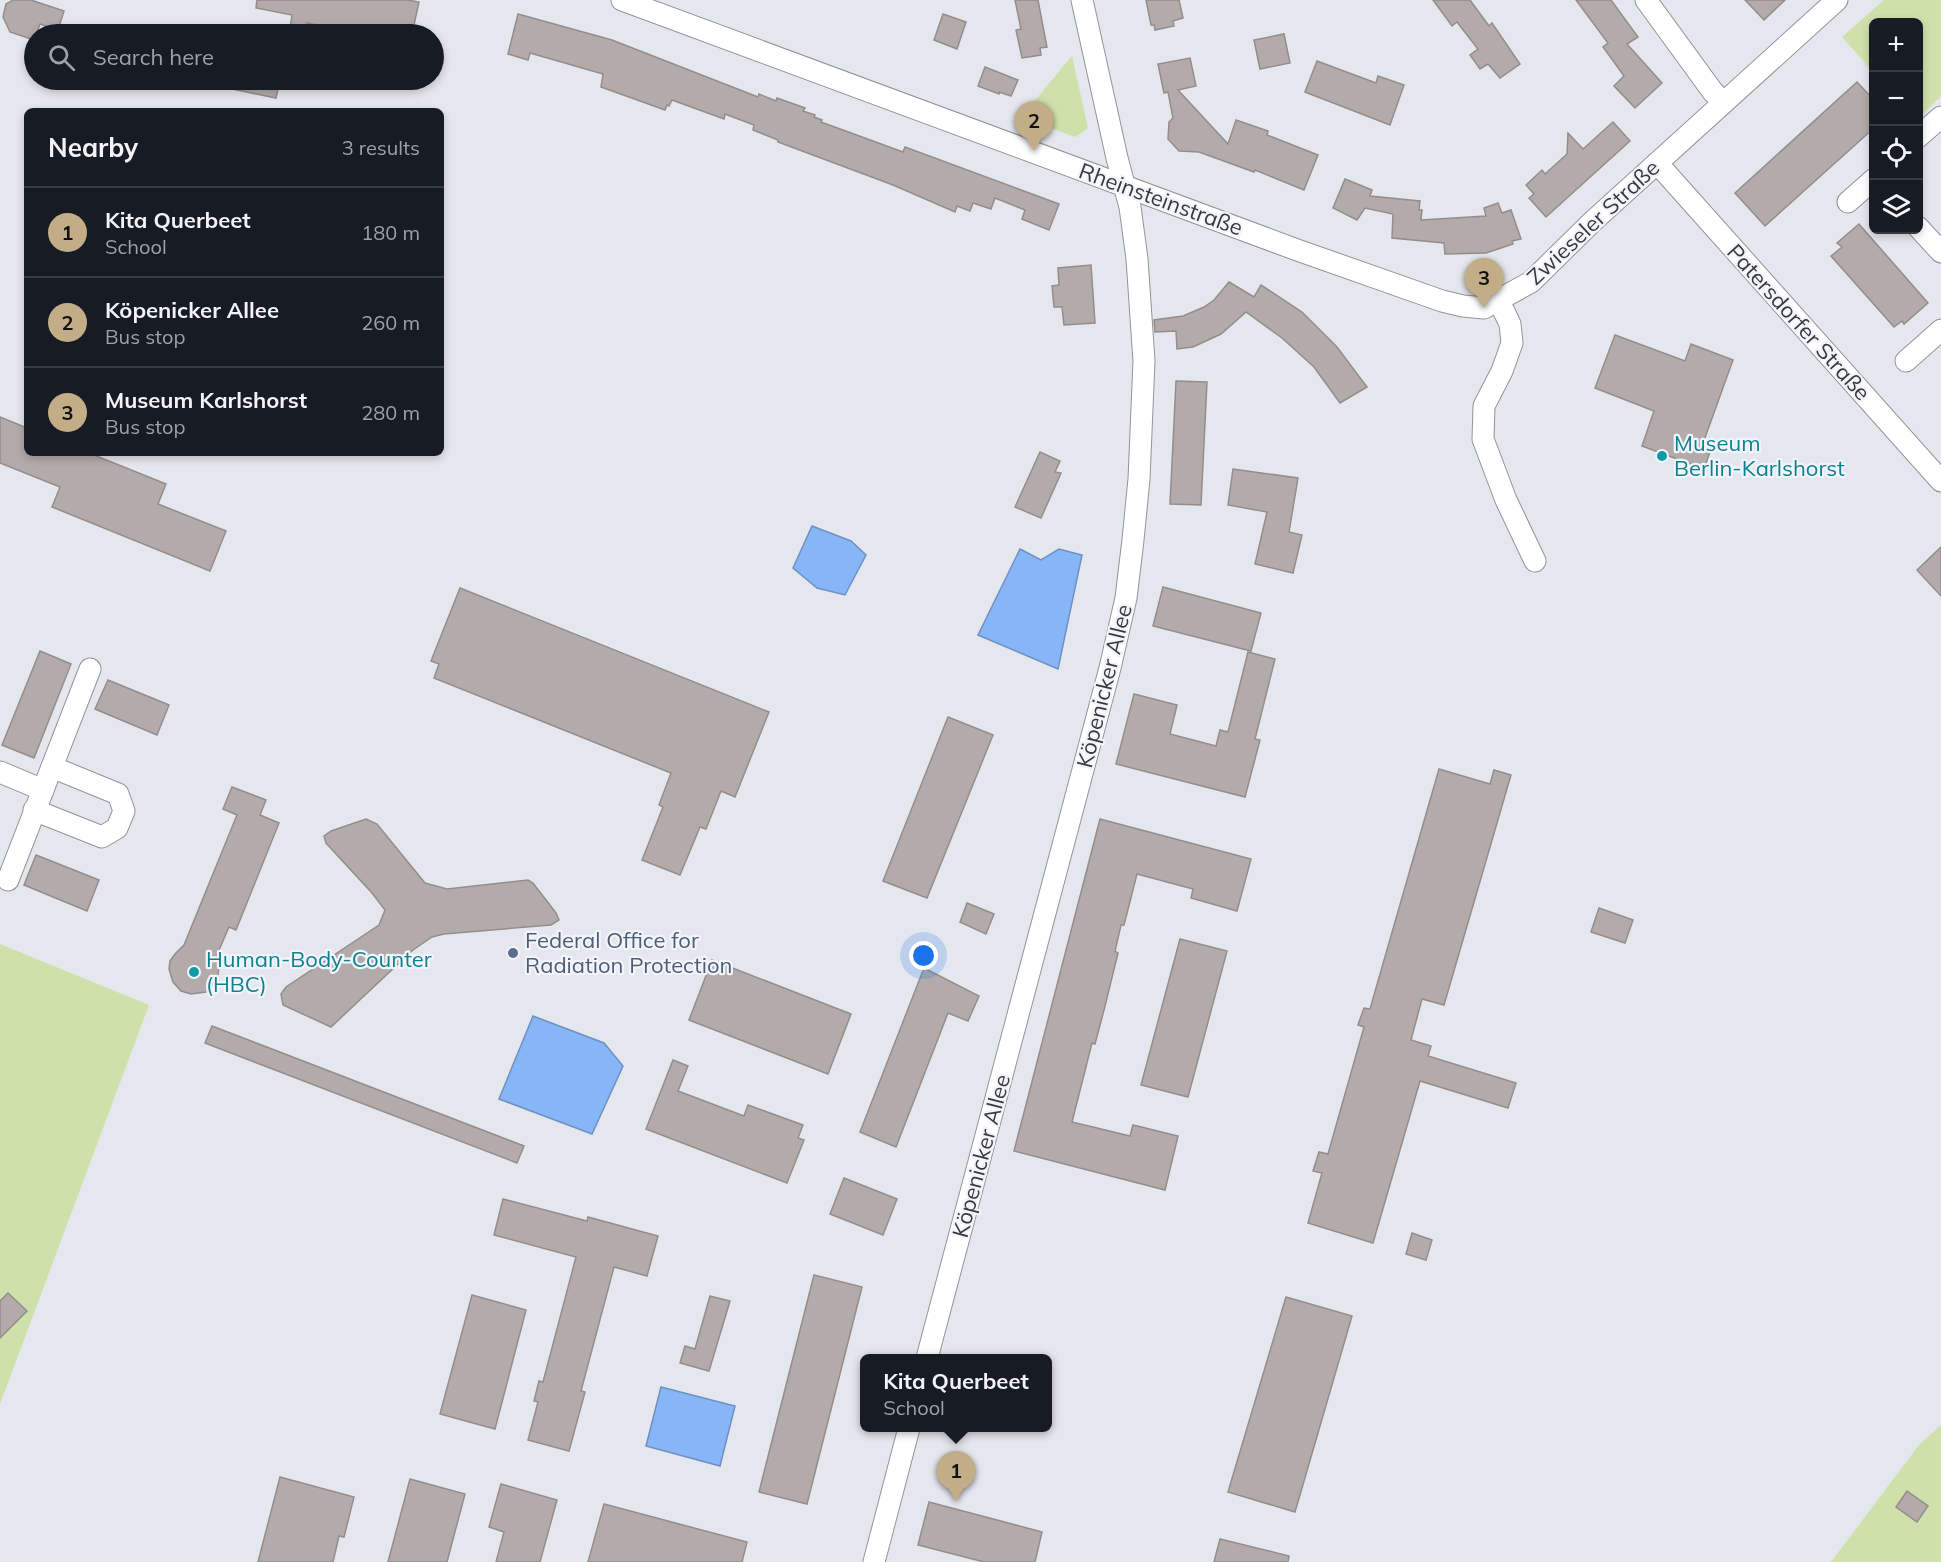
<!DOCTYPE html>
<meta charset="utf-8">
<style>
:root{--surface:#171b24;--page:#242831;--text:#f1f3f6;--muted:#9ea1a6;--line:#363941;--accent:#c2ad87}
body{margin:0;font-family:Mulish,sans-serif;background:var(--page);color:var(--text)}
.controls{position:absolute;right:18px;top:18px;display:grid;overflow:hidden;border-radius:9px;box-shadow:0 3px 9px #0003}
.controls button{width:54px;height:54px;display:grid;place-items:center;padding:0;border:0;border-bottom:2px solid var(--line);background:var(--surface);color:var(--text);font:30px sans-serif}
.you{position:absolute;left:924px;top:956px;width:21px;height:21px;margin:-15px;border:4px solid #fff;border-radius:50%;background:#1a73e8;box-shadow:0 0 0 9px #1a73e833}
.badge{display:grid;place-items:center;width:39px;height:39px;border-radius:50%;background:var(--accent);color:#111;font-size:20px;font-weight:700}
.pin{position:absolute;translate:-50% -50px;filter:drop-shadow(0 2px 3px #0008)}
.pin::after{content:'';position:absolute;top:32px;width:21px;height:18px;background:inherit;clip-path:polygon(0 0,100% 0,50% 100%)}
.popup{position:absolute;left:860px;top:1354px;width:192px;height:78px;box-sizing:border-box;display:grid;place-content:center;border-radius:9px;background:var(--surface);filter:drop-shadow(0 2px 4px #0005);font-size:20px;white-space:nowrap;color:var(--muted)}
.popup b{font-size:22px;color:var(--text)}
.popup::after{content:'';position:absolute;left:50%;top:100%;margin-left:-12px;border:12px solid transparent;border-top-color:var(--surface)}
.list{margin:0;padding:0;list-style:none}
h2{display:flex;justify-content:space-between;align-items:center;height:78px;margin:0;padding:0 24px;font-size:26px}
h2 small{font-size:20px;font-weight:400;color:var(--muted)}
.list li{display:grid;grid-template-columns:39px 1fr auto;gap:18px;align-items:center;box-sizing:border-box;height:90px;padding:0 24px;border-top:2px solid var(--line)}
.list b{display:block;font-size:22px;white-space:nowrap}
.list p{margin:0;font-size:20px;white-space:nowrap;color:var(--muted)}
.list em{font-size:20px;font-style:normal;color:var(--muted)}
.icon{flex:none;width:33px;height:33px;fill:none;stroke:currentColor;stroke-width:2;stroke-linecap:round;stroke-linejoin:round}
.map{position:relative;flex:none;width:1941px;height:1562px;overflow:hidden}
.search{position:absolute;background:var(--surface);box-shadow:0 3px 9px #0003;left:24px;top:24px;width:420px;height:66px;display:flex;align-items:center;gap:15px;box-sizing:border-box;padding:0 21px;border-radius:33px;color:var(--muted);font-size:22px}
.panel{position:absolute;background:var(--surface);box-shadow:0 3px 9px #0003;left:24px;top:108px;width:420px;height:348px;border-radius:9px}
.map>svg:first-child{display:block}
.green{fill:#cfe1ab}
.water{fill:#86b5f8;stroke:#6f90c0;stroke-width:1.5}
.building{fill:#b3aba9;stroke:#948d8b;stroke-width:1.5}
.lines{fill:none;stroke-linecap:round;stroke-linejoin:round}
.street-casing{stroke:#92949a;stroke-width:23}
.street{stroke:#fff;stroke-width:21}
.culture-dot{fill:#0f9aa8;stroke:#f3f4fb;stroke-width:2}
.service-dot{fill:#5c6f8a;stroke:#f3f4fb;stroke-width:2}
.labels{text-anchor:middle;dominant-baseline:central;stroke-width:4.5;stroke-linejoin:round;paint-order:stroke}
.street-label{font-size:22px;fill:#393a3d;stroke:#f3f4fb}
.culture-label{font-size:22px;fill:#0d838f;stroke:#f3f4fb;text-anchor:start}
.service-label{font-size:22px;fill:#4e5e75;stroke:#f3f4fb;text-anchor:start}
</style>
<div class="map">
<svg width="1941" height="1562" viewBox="0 0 1941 1562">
<rect width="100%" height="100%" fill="#e5e7ee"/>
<g class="green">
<path d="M1884 0H1941V96L1919 118 1918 22H1874L1873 72 1842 37Z"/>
<path d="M1072 56 1088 128 1075 137 1021 117Z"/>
<path d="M0 944 149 1005 0 1404Z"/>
<path d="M1941 1425V1562H1831L1919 1445Z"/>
</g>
<g class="water">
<path d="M812 526 851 541 866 555 845 595 817 588 793 568Z"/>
<path d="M1020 549 1041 560 1059 549 1082 555 1058 669 978 635Z"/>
<path d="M533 1016 604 1043 623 1066 592 1134 499 1099Z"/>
<path d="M661 1387 735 1406 720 1466 646 1446Z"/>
</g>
<g class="building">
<path d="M13 0H31L64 11 58 30 40 24 34 40 10 32 3 17 6 4Z"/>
<path d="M257 0H408L419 2 412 34H362L307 23 305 34H289L292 15 256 8Z"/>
<path d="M1015 0H1038L1047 47 1040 48 1041 55 1022 58 1016 30 1021 29Z"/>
<path d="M1146 0H1179L1183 18 1173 21 1174 26 1155 30 1154 25H1151Z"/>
<path d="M1433 0H1470L1489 26 1492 23 1520 64 1500 78 1488 64 1480 69 1470 55 1478 49 1457 22 1452 26Z"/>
<path d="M1576 0H1611L1638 37 1627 44 1662 83 1635 108 1614 86 1624 76 1603 47 1608 43Z"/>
<path d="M1745 0H1785L1764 20Z"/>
<path d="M518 14 612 40 758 97 759 94 776 101 777 98 805 108 803 111 815 115 814 117 822 120 821 122 903 152 905 147 1059 204 1049 230 1022 219 1025 210 995 198 991 209 973 203 970 211 957 206 955 212 893 185 778 142V140L753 130 754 125 725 114 724 119 672 100 669 106 667 105 665 110 601 87 603 74 530 53 528 60 508 54Z"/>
<path d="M943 14 966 22 957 49 934 40Z"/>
<path d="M1284 34 1290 63 1260 69 1254 40Z"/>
<path d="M1190 58 1196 86 1178 90 1228 144 1236 120 1268 131 1267 135 1318 155 1304 190 1255 170 1254 172 1199 152 1179 151 1168 139 1169 122 1173 118 1168 92 1164 93 1158 64Z"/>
<path d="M1317 61 1376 83 1378 76 1404 85 1390 125 1305 92Z"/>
<path d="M985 67 1018 80 1011 96 999 92V94L978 86Z"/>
<path d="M223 80H280L276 98 222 87Z"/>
<path d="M1857 82 1874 100V128L1765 226 1735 193Z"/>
<path d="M1613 122 1630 141 1546 217 1529 198 1534 194 1526 185 1542 170 1545 174 1567 154 1568 133 1583 149Z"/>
<path d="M1345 179 1372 190 1370 196 1420 201 1419 210H1422L1421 220 1486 216 1484 208 1498 203 1502 213 1511 210 1521 239 1512 241 1513 244 1486 253 1445 254 1444 243 1392 238 1393 214 1365 208 1357 220 1333 208Z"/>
<path d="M1859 224 1928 303 1904 324 1902 321 1894 327 1831 256 1842 247 1837 243Z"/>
<path d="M1091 265 1095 323 1064 325 1062 307H1054L1052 286 1059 285 1058 268Z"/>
<path d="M1229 282 1254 297 1261 285 1302 312 1337 347 1367 387 1340 403 1314 367 1282 338 1246 312 1221 334 1193 347 1177 349 1176 331 1155 332 1154 320 1183 316 1204 307 1214 300Z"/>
<path d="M1615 335 1685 361 1691 344 1733 360 1702 446 1711 449 1704 469 1642 446 1654 411 1595 388Z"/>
<path d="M1176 381 1207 382 1201 505 1170 504Z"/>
<path d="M0 417 27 428V453H89L166 484 158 504 226 531 210 571 52 507 60 487 0 463Z"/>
<path d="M1040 452 1060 461 1055 472 1061 473 1041 518 1015 507Z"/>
<path d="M1233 469 1298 478 1289 532 1302 535 1293 573 1255 564 1267 512 1228 505Z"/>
<path d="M1941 547V596L1917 570Z"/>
<path d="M1163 587 1261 613 1251 651 1153 626Z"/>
<path d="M460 588 769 712 735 797 721 791 706 829 700 827 680 875 642 860 663 807 659 805 671 773 434 678 439 664 431 661Z"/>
<path d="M40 651 71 664 34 758 2 745Z"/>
<path d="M1248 652 1275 659 1255 739 1260 740 1245 797 1116 764 1134 694 1177 705 1170 734 1216 746 1220 730 1228 732Z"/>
<path d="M108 680 169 705 157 735 95 709Z"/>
<path d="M948 717 993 735 927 898 883 881Z"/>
<path d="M1439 769 1490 784 1494 770 1511 775 1444 1005 1422 999 1411 1040 1431 1046 1428 1056 1516 1083 1508 1108 1420 1081 1373 1243 1308 1223 1322 1173 1313 1171 1319 1152 1328 1154 1364 1027 1358 1025 1364 1008 1370 1009Z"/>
<path d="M232 787 266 800 260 815 279 823 236 930 229 927 216 957 219 968 217 980 206 992 191 994 181 991 173 982 169 969 170 961 175 954 184 945 237 815 223 809Z"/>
<path d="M366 819 377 824 425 883 447 889 528 880 533 883 556 913 559 920 551 925 444 934 432 937 413 950 331 1027 283 1005 281 994 286 987 379 925 385 910 372 893 326 843 324 836 331 831Z"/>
<path d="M1100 819 1251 859 1237 911 1191 898 1193 889 1137 874 1124 925H1121L1115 951 1118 953 1104 1010 1095 1044 1092 1043 1072 1122 1130 1136 1133 1125 1178 1136 1165 1190 1014 1151Z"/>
<path d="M36 855 99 880 87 911 24 885Z"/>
<path d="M967 903 994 914 986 934 960 922Z"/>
<path d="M1599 908 1633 920 1625 943 1591 932Z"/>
<path d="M1180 939 1227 951 1188 1097 1141 1085Z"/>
<path d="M712 960 851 1014 828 1074 689 1020Z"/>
<path d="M924 968 979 996 968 1021 948 1013 896 1147 860 1132Z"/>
<path d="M212 1026 524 1146 517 1163 205 1043Z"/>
<path d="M673 1060 688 1066 678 1091 744 1116 748 1105 803 1125 798 1138 804 1140 787 1183 646 1129Z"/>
<path d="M844 1178 897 1199 883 1235 830 1214Z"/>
<path d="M503 1199 587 1221 588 1217 658 1236 647 1276 614 1267 581 1391 585 1392 569 1451 528 1440 538 1402 534 1401 539 1381 543 1382 576 1257 494 1235Z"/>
<path d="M1412 1233 1432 1240 1426 1260 1406 1254Z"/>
<path d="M814 1275 862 1287 807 1504 759 1492Z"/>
<path d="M8 1293 27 1311 0 1338V1301Z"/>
<path d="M472 1295 526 1310 495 1429 440 1414Z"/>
<path d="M710 1296 730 1301 709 1371 680 1363 685 1346 695 1349Z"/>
<path d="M1286 1297 1352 1316 1295 1512 1228 1492Z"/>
<path d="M280 1477 354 1497 344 1537 339 1536 333 1562H258Z"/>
<path d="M410 1479 465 1494 447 1562H388Z"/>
<path d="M501 1484 557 1500 540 1562H496L504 1532 489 1527Z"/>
<path d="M1907 1491 1928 1506 1917 1522 1896 1507Z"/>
<path d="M929 1502 1042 1532 1035 1562H984L918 1545Z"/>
<path d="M604 1504 747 1542 742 1562H588Z"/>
<path d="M1220 1539 1289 1556 1288 1562H1214Z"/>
</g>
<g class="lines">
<defs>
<g id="street">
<path d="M622 0 1300 251 1442 301 1463 306 1484 308 1531 282 1592 222 1837 0"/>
<path d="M1646 0 1713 92 1723 102"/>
<path d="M1918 137 1941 117"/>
<path d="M1657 163 1941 481"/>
<path d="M1848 202 1874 179"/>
<path d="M1918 227 1941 252"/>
<path d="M1499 301 1510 324 1512 343 1502 371 1484 406 1483 439 1506 500 1535 561"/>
<path d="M1906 361 1941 330"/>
<path d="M0 772 43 790"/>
<path d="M34 810 102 837 117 828 124 811 118 794 52 767"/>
<path d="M8 880 90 669"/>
<path d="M927 1358 1110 668 1126 598 1133 540 1139 479 1144 361 1137 259 1130 207 1117 158 1082 0"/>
<path d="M874 1562 909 1428"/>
</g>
</defs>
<use href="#street" class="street-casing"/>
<use href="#street" class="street"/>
</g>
<g class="culture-dot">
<circle cx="1662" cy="456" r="6"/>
<circle cx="194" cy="972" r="6"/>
</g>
<circle class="service-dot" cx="513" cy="953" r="6"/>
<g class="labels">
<g class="street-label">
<text transform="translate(1161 199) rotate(20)">Rheinsteinstraße</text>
<text transform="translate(1593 222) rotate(-43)">Zwieseler Straße</text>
<text transform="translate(1799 322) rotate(48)">Patersdorfer Straße</text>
<text transform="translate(1104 686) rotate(-76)">Köpenicker Allee</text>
<text transform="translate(981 1156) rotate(-75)">Köpenicker Allee</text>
</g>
<g class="culture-label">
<text x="1674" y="443">Museum<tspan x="1674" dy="25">Berlin-Karlshorst</tspan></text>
<text x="206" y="959">Human-Body-Counter<tspan x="206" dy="25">(HBC)</tspan></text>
</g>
<g class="service-label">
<text x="525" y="940">Federal Office for<tspan x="525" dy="25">Radiation Protection</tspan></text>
</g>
</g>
</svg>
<div class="controls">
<button>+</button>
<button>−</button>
<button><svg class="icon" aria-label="locate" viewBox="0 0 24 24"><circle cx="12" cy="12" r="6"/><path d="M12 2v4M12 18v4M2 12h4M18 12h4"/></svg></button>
<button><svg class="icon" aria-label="layers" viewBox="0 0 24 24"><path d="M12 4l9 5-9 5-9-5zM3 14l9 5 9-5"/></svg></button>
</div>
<div class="you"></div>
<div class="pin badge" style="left:956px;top:1501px">1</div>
<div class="popup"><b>Kita Querbeet</b>School</div>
<div class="pin badge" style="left:1034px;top:151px">2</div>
<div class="pin badge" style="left:1484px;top:308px">3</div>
<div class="search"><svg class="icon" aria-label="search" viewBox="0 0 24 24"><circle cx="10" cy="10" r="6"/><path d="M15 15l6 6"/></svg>Search here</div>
<section class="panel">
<h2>Nearby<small>3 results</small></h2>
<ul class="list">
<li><span class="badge">1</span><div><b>Kita Querbeet</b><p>School</p></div><em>180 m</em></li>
<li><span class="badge">2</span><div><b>Köpenicker Allee</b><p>Bus stop</p></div><em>260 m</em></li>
<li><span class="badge">3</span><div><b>Museum Karlshorst</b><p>Bus stop</p></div><em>280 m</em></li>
</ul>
</section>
</div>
